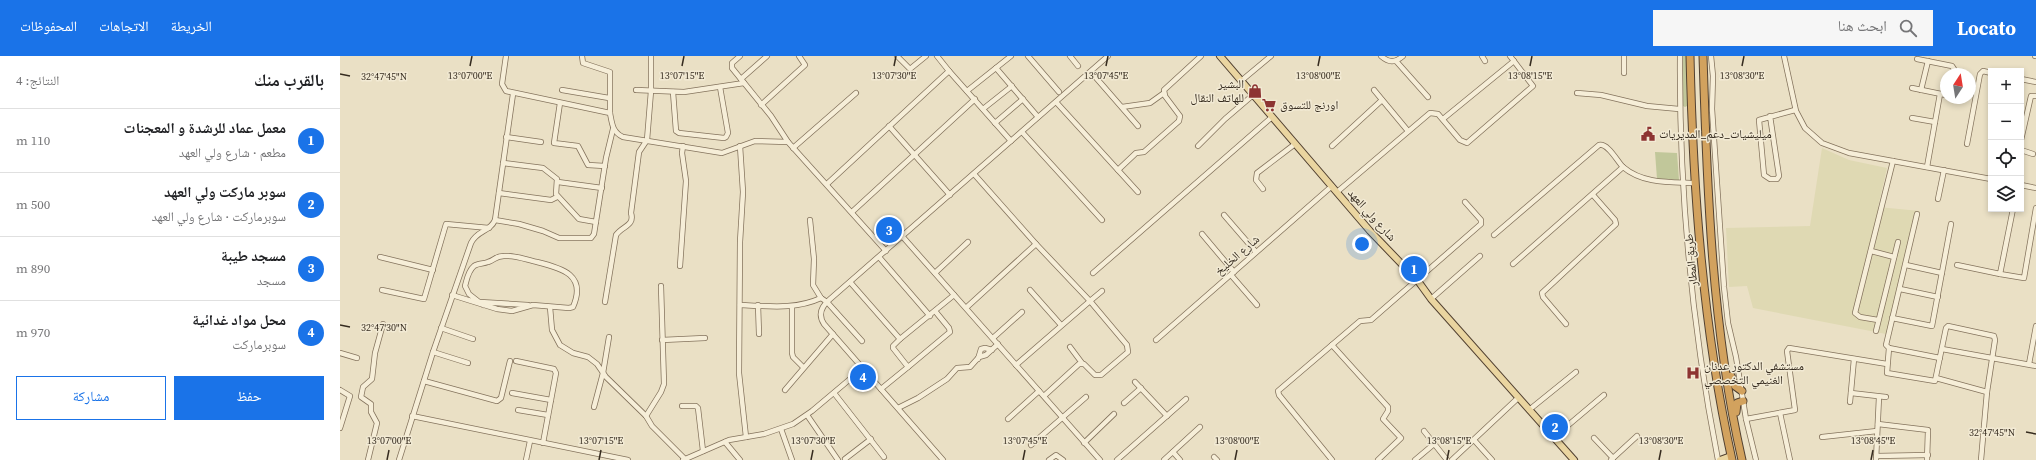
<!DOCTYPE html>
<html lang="ar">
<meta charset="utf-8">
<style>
:root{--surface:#fff;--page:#f6f6f6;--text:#202124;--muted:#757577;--line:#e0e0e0;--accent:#1a73e8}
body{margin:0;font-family:"Source Serif 4","Noto Naskh Arabic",serif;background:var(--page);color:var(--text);direction:rtl}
.controls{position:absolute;right:12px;top:12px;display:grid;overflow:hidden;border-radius:0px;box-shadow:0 2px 6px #0003}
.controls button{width:36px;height:36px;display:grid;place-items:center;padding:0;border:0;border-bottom:1px solid var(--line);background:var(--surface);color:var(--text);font:20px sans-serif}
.compass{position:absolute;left:1600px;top:12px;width:36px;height:36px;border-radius:50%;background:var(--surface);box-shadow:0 2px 6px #0003;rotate:12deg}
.you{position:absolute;left:1022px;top:188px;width:14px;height:14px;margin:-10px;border:3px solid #fff;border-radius:50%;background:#1a73e8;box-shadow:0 0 0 6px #1a73e833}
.badge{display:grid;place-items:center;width:26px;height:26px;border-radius:50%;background:var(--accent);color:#fff;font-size:13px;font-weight:700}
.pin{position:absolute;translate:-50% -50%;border:2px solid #fff;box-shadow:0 1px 4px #0006}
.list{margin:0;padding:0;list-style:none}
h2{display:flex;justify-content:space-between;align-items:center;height:52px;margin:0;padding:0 16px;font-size:17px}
h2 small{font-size:13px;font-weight:400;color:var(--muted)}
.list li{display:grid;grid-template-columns:26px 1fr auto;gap:12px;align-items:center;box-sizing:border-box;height:64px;padding:0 16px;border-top:1px solid var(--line)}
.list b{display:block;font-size:15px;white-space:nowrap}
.list p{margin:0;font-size:13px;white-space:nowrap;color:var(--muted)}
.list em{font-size:13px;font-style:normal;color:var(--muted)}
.actions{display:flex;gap:8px;padding:12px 16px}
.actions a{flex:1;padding:9px 0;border:1px solid var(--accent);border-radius:0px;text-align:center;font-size:14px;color:var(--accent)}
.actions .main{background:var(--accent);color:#fff}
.icon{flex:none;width:22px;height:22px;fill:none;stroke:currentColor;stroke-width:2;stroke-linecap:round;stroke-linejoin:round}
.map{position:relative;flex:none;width:1696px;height:404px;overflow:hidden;direction:ltr}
header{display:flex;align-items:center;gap:24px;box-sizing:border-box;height:56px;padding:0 20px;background:var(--accent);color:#fff}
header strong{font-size:19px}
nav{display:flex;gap:22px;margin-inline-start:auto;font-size:14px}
.search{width:280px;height:36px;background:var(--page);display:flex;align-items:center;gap:10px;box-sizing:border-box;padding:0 14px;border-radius:0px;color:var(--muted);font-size:15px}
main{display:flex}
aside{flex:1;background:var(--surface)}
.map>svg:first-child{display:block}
.farmland{fill:#dfd9b3}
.green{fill:#c1c79a}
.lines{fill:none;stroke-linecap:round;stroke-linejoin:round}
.minor-casing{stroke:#84735d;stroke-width:6}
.major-casing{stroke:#524131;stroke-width:8}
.highway-casing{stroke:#524131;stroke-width:9}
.minor{stroke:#f6eed8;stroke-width:4.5}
.major{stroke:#ead5a0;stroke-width:6}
.highway{stroke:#d2a25e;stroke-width:7}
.ticks{fill:none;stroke:#352b1f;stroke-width:1.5}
.labels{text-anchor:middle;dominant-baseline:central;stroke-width:3;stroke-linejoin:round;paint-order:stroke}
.poi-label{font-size:12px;fill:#352b1f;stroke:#f2ead4;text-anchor:start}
.street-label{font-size:12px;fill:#352b1f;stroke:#f2ead4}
.ticks-label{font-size:10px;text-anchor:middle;fill:#352b1f;stroke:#f2ead4;stroke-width:3;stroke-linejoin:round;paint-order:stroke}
</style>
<header>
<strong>Locato</strong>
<div class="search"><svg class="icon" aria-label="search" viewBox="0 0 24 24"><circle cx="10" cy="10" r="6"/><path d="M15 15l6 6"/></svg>ابحث هنا</div>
<nav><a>الخريطة</a><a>الاتجاهات</a><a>المحفوظات</a></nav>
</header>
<main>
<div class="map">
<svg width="1696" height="404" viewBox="0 0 1696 404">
<rect width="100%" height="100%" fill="#eae0c5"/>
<path class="farmland" d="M1482 92 1509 104 1547 112 1538 151 1580 155 1551 279 1413 252 1407 230 1389 231 1386 172 1470 170Z"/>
<g class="green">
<path d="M1342 0H1346L1347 50 1345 51 1343 50Z"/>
<path d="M1315 96 1337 97 1339 124 1317 123Z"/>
</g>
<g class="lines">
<defs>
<g id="minor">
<path d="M166 0 162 28 166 35 270 57C272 67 272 76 283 81L382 97 415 85 448 86 546 195"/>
<path d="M242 0 243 7 270 16V57"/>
<path d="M400 0 392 7V12L431 60 448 86"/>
<path d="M557 0 570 13 586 0"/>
<path d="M597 0 609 15"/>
<path d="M688 0 719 36"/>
<path d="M730 0 738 10"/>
<path d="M1041 0C1049 7 1055 7 1063 0"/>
<path d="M1142 0 1145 5"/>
<path d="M1284 0V17"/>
<path d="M1340 0C1339 135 1352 271 1378 404"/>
<path d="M1371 0 1373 20 1372 53 1384 231 1388 267 1396 301 1406 363 1416 404"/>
<path d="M1444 0 1456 55 1465 72 1482 87 1509 97 1651 123"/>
<path d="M1695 0H1696"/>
<path d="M1577 3 1612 10 1614 13 1613 18"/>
<path d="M1056 5 1088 41"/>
<path d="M656 12 698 61"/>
<path d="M751 16 798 70"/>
<path d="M401 23 427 0"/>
<path d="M1681 23 1696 26"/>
<path d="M901 25 931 0"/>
<path d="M1572 32 1606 39"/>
<path d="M222 34 269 42"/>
<path d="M296 34 344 36 404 27"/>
<path d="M1034 34 1068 75"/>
<path d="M1581 34 1588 5"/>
<path d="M627 35 671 0"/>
<path d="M333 36 336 75 339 77 384 82 386 81 388 77 380 31"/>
<path d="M1237 37 1261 39 1307 50 1339 53"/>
<path d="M716 46 798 136"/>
<path d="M220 47 214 87 238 90 248 109 265 110"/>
<path d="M421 49 465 9 459 0"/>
<path d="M782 51 810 47 824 37"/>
<path d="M643 53 672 30"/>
<path d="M1430 60 1439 120 1437 123H1430L1424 119 1419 64 1455 54"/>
<path d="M1572 62 1595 66"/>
<path d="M1103 63 1174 5"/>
<path d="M655 67 683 43"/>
<path d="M549 70 610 139"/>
<path d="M682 76 762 164"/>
<path d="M166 81 201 86"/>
<path d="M1681 84 1691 40H1696"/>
<path d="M1627 88 1640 18 1643 15 1651 17"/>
<path d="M400 90 403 136 400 186 399 317 406 381"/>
<path d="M858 90 885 63 913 39"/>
<path d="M992 90 1042 44"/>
<path d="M453 92 516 37"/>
<path d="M1681 94 1693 98"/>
<path d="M163 107 203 112 217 123 216 138 239 163 256 166"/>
<path d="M1587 111 1600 38"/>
<path d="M778 114 796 97 804 96 839 65 840 60 825 40 824 34 861 0"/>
<path d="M634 118 696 188"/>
<path d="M218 126 262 132"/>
<path d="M487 128 609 15 671 85"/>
<path d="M1681 129 1696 132"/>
<path d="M923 133 916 124 917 117 955 88"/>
<path d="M997 136 1090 57 1098 58 1120 84 1127 87 1193 30 1170 0"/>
<path d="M159 137 211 144 217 141"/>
<path d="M1598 143 1604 114"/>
<path d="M512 156 635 43"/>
<path d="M1577 158 1546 289 1549 292 1547 317 1595 325 1606 272 1608 270 1654 280 1655 284 1647 336 1641 404"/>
<path d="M884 159 916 196"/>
<path d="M155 164 179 168 203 175 219 182H251L254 178 266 102 273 73"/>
<path d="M470 164 474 203 473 229 481 242 487 246 522 285"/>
<path d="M862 178 894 216"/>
<path d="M1154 179 1259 89C1268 87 1277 105 1283 111 1303 128 1330 126 1355 127"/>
<path d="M562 180 760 404"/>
<path d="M1531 195 1554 201"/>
<path d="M40 201 93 214"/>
<path d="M539 201 590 260"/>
<path d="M1173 208 1283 111"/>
<path d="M1566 209 1602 217"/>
<path d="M1617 209 1660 218 1673 153"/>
<path d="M340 210 346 125 342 97 343 90"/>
<path d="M595 217 628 186"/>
<path d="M753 217 932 61"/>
<path d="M1660 218 1684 222 1696 152"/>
<path d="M891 219 917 249"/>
<path d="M510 226 560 283 614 239"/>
<path d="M1560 233 1598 241"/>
<path d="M42 234 84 243 106 168 149 172"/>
<path d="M690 234 721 269"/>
<path d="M112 239 157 253 172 255 193 249 229 252 233 251C247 219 222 212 197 206 187 204 176 199 164 200 155 200 155 204 148 206 143 208 138 207 134 210 128 215 127 223 125 230L129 238 143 249"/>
<path d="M1091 243 1140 200"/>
<path d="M140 246 188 249"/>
<path d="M265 246 276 179C282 170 295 170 291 157L299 96 307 84 311 35V0"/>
<path d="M400 249C428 250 455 254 481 242"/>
<path d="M418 249 419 278"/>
<path d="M210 251 212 274 220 289 233 297 248 301 257 308 266 321 306 360 312 370 346 404"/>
<path d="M452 251V297L453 301 463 311"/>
<path d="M627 251 696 188 750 245 762 235"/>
<path d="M1552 262 1592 270 1611 168"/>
<path d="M1538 264 1520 261 1515 257 1553 105"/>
<path d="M1226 268 1203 241 1202 237 1276 168 1275 164 1253 139"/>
<path d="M101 272 133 283"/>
<path d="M1536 275 1558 186"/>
<path d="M653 282 682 256"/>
<path d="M560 283 553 290V292L568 311 610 276 609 272 595 255"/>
<path d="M322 284 365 282"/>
<path d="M816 284 992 130"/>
<path d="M992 289 1048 351V355L1043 363 1061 382 1038 404"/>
<path d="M730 291 742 307"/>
<path d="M1549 292 1600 302"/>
<path d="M1602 293 1696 310"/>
<path d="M93 296 128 307"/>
<path d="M0 297 17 302"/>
<path d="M638 303 641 293 645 292 652 294"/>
<path d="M176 305 214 313 216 317 203 387"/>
<path d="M1689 308 1696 270"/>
<path d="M676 309 750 245 787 289 788 296 761 319H755L744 308H739L704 340"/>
<path d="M1596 322 1647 336"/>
<path d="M84 325 157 345 161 342 170 305"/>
<path d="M795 326 827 360"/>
<path d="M541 333 568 311"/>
<path d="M0 334 10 340 0 372"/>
<path d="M445 334 493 278"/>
<path d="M172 337 211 344"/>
<path d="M494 337 544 401"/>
<path d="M1511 337 1546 341"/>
<path d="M1510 346 1514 303"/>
<path d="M784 347 801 332"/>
<path d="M342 350H356L358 352 363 395"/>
<path d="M254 351 263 317 269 281"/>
<path d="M558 352 578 342 607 323 617 312 630 311 639 301 646 299 658 288"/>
<path d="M178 354 208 359"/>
<path d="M1189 354 1236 316"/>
<path d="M1440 357 1450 404"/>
<path d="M467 359 498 404"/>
<path d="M72 360 288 404"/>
<path d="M306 360 321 336 324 328 321 230"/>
<path d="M668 363 699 335"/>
<path d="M1406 363 1455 354 1447 295 1449 292 1547 308"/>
<path d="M1538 368 1588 374 1587 404"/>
<path d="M441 373 452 404"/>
<path d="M1084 375 1107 404"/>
<path d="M1482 381 1537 375"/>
<path d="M1213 382 1264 339"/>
<path d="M1254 382 1273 402"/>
<path d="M1134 384 1152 404"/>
<path d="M385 386 400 404"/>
<path d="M744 387 774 358"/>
<path d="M691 389 746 341"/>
<path d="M833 396 840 404"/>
<path d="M1536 400 1588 399"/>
<path d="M874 401 877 404"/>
<path d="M505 403 531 383"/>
<path d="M28 404 37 367 31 356V348L21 341 23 331 32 323 35 297 43 268"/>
<path d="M59 404 93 296 131 187C137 174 150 176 155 164L173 38"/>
<path d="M186 404 190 385"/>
<path d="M343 404 389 384 424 378 453 368 472 355 522 313"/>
<path d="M603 404 484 268C478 259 481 251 489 244L768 0"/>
<path d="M709 404 716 399 723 404"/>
<path d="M777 404 846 343"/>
<path d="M824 404 860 371"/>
<path d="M992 404 939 339 938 335 1020 265 1031 264 1141 168V164L1125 146"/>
<path d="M1075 404 1094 388"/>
<path d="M1112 404 1178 342"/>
<path d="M1271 404 1297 380"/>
<path d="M1536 404 1539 341"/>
</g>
<g id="major">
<path d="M880 0 1030 175 1078 225 1091 243 1234 404"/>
<path d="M1380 404 1391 400"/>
</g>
<g id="highway">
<path d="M1350 0C1353 135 1363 272 1392 404"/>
<path d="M1363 0C1367 134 1372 273 1402 404"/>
<path d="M1391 320 1395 330 1402 335"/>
<path d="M1396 356 1397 347 1403 345"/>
</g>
</defs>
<use href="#minor" class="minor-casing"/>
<use href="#major" class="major-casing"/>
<use href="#highway" class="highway-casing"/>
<use href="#minor" class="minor"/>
<use href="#major" class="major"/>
<use href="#highway" class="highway"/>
</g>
<path class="ticks" d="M130 10 132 0M342 10 344 0M554 10 556 0M766 10 768 0M978 10 980 0M1190 10 1192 0M1402 10 1404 0M0 18 10 20M0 269 10 271M1686 376 1696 378M47 404 49 394M259 404 261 394M471 404 473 394M683 404 685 394M895 404 897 394M1107 404 1109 394M1319 404 1321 394M1531 404 1533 394"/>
<defs>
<symbol id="shop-bare" viewBox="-9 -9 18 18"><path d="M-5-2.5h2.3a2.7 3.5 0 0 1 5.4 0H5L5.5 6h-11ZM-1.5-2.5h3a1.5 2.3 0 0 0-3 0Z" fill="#8d3432" stroke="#f2ead4" stroke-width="2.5" paint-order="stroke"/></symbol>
<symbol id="supermarket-bare" viewBox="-9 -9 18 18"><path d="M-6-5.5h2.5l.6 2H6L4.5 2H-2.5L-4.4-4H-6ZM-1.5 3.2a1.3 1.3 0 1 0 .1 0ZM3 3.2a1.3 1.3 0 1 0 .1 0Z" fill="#8d3432" stroke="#f2ead4" stroke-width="2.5" paint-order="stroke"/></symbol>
<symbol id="civic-bare" viewBox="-9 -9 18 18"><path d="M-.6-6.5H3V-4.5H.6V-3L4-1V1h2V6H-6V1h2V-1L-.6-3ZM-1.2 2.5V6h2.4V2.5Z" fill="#8d3432" stroke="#f2ead4" stroke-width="2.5" paint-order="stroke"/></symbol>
<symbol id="hospital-bare" viewBox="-9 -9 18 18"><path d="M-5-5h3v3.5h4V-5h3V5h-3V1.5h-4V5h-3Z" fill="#8d3432" stroke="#f2ead4" stroke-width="2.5" paint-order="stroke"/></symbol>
</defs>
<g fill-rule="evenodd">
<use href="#shop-bare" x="905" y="25" width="20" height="20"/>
<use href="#supermarket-bare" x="919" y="39" width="20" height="20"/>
<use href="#civic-bare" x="1298" y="68" width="20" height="20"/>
<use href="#hospital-bare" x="1343" y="307" width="20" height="20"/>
</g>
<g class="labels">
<g class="poi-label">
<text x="904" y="28" text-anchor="end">البشير<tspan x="904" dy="14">للهاتف النقال</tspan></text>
<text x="940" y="49">اورنج للتسوق</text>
<text x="1319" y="78">ميليشيات_دعم_المديريات</text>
<text x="1364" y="310">مستشفي الدكتور عدنان<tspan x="1364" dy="14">الغنيمي التخصصي</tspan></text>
</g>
<g class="street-label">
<text transform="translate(1032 159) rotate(48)">شارع ولي العهد</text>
<text transform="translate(897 199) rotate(-41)">شارع الخليخ</text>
<text transform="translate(1351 204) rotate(-95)">طريق المطار</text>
</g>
</g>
<g class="ticks-label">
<text x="130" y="23">13°07'00"E</text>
<text x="342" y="23">13°07'15"E</text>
<text x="554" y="23">13°07'30"E</text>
<text x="766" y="23">13°07'45"E</text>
<text x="978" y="23">13°08'00"E</text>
<text x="1190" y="23">13°08'15"E</text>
<text x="1402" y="23">13°08'30"E</text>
<text x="44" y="24">32°47'45"N</text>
<text x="44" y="275">32°47'30"N</text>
<text x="1652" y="380">32°47'45"N</text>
<text x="49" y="388">13°07'00"E</text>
<text x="261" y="388">13°07'15"E</text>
<text x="473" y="388">13°07'30"E</text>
<text x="685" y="388">13°07'45"E</text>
<text x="897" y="388">13°08'00"E</text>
<text x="1109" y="388">13°08'15"E</text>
<text x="1321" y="388">13°08'30"E</text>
<text x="1533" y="388">13°08'45"E</text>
</g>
</svg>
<div class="controls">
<button>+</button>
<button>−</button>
<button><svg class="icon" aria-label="locate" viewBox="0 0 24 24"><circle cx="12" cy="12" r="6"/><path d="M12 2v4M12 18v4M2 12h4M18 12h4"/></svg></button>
<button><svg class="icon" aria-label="layers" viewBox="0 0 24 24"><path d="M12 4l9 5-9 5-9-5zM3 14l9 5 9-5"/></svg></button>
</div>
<svg class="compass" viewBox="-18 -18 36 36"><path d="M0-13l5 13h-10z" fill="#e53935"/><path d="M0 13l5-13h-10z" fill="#757577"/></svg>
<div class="you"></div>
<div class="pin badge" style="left:1074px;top:213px">1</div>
<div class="pin badge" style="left:1215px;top:371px">2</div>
<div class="pin badge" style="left:549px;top:174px">3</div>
<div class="pin badge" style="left:523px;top:321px">4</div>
</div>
<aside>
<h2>بالقرب منك<small>النتائج: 4</small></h2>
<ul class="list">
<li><span class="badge">1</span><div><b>معمل عماد للرشدة و المعجنات</b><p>مطعم · شارع ولي العهد</p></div><em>110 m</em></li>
<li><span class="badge">2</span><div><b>سوبر ماركت ولي العهد</b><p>سوبرماركت · شارع ولي العهد</p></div><em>500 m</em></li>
<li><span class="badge">3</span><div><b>مسجد طيبة</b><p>مسجد</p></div><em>890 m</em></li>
<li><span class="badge">4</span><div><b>محل مواد غدائية</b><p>سوبرماركت</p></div><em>970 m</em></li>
</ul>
<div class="actions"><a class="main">حفظ</a><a>مشاركة</a></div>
</aside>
</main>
